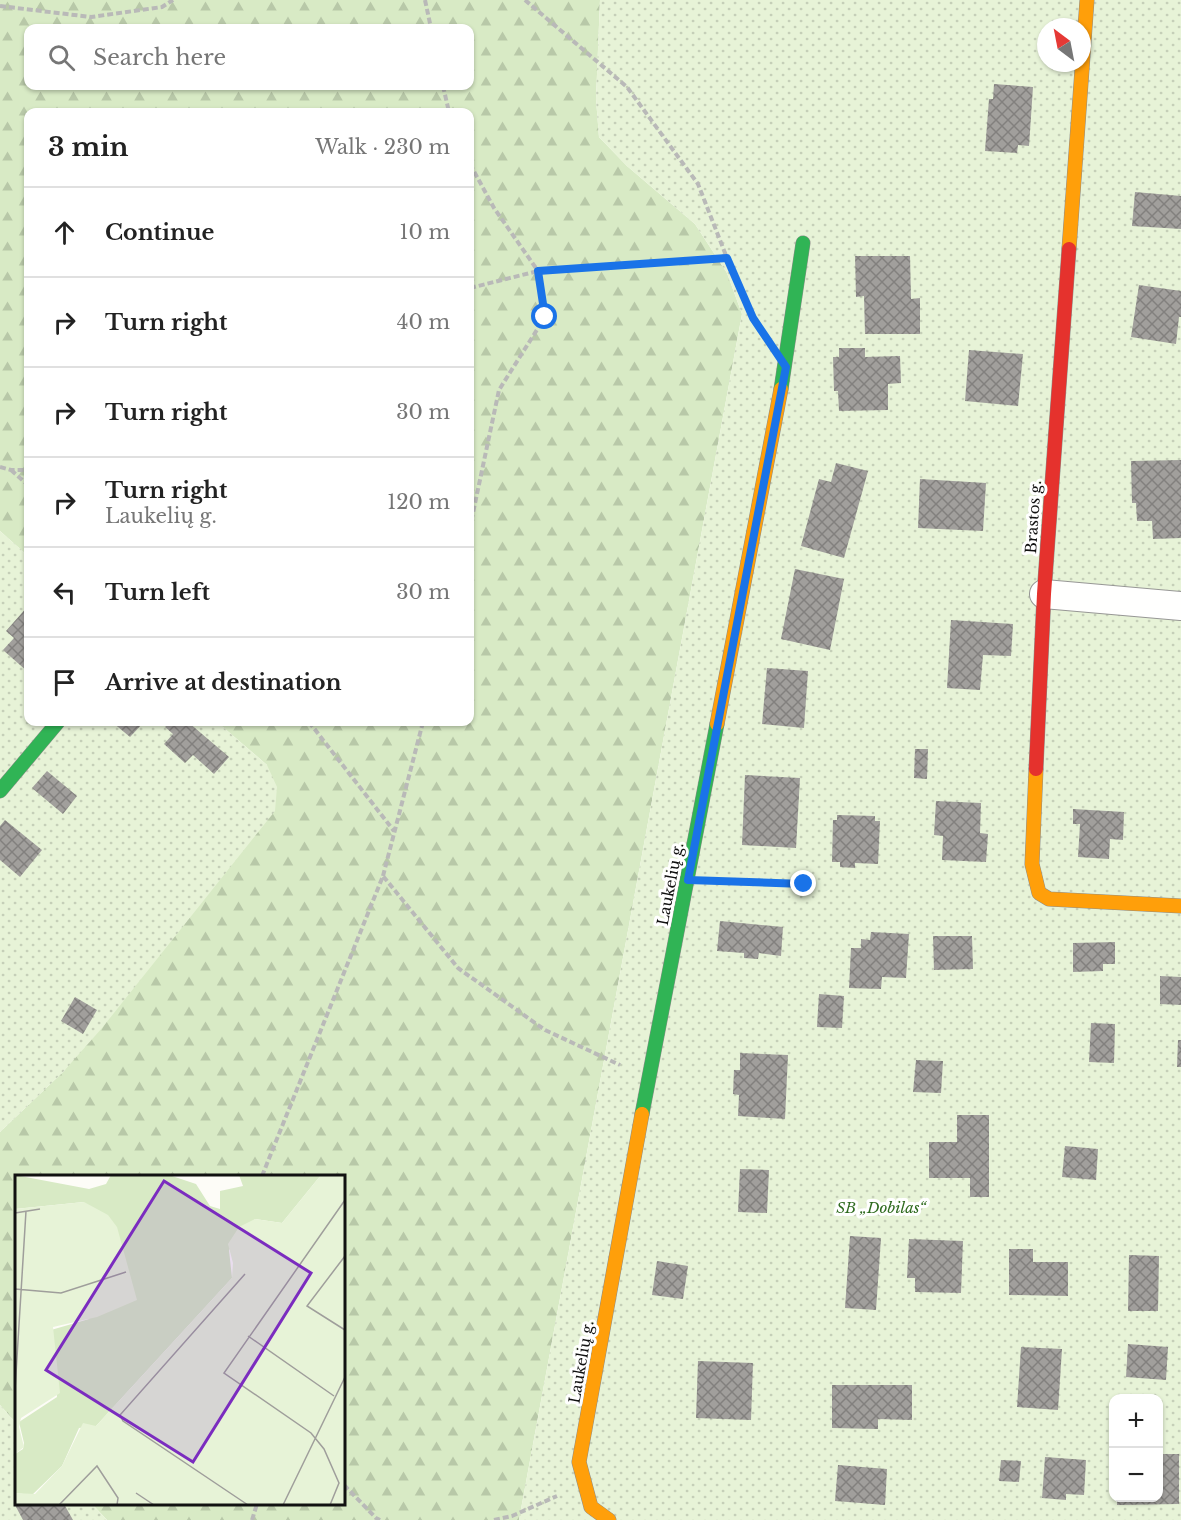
<!DOCTYPE html>
<meta charset="utf-8">
<style>
:root{--surface:#fff;--page:#f2f2f2;--text:#222;--muted:#767676;--line:#e0e0e0}
body{margin:0;font-family:"Libre Baskerville",serif;background:var(--page);color:var(--text)}
.controls{position:absolute;right:18px;bottom:18px;display:grid;overflow:hidden;border-radius:12px;box-shadow:0 2px 4px #0004}
.controls button{width:54px;height:54px;display:grid;place-items:center;padding:0;border:0;border-bottom:2px solid var(--line);background:var(--surface);color:var(--text);font:30px sans-serif}
.compass{position:absolute;left:1037px;top:18px;width:54px;height:54px;border-radius:50%;background:var(--surface);box-shadow:0 2px 4px #0004;rotate:328deg}
.stop{position:absolute;width:18px;height:18px;margin:-14px;border:4px solid #1a73e8;border-radius:50%;background:#fff}
.stop.end{background:#1a73e8;border-color:#fff;box-shadow:0 2px 6px #0008}
.list{margin:0;padding:0;list-style:none}
h2{display:flex;justify-content:space-between;align-items:center;height:78px;margin:0;padding:0 24px;font-size:26px}
h2 small{font-size:20px;font-weight:400;color:var(--muted)}
.list li{display:grid;grid-template-columns:39px 1fr auto;gap:18px;align-items:center;box-sizing:border-box;height:90px;padding:0 24px;border-top:2px solid var(--line)}
.list b{display:block;font-size:22px;white-space:nowrap}
.list p{margin:0;font-size:20px;white-space:nowrap;color:var(--muted)}
.list em{font-size:20px;font-style:normal;color:var(--muted)}
.icon{flex:none;width:33px;height:33px;fill:none;stroke:currentColor;stroke-width:2;stroke-linecap:round;stroke-linejoin:round}
.map{position:relative;flex:none;width:1181px;height:1520px;overflow:hidden}
.search{position:absolute;background:var(--surface);box-shadow:0 2px 4px #0004;left:24px;top:24px;width:450px;height:66px;display:flex;align-items:center;gap:15px;box-sizing:border-box;padding:0 21px;border-radius:12px;color:var(--muted);font-size:22px}
.panel{position:absolute;background:var(--surface);box-shadow:0 2px 4px #0004;left:24px;top:108px;width:450px;height:618px;border-radius:12px}
.map>svg:first-child{display:block}
.forest{fill:url(#forest-firs);fill-rule:evenodd}
.garden{fill:url(#garden-dots);fill-rule:evenodd}
.building{fill:url(#building-cross-hatch)}
.lines{fill:none;stroke-linecap:round;stroke-linejoin:round}
.street-casing{stroke:#979795;stroke-width:30}
.fast-casing{stroke:#8e8d8b;stroke-width:15}
.slow-casing{stroke:#8e8d8b;stroke-width:15}
.jam-casing{stroke:#8e8d8b;stroke-width:15}
.path{stroke:#b9b9b8;stroke-width:4;stroke-dasharray:6 3;stroke-linecap:butt}
.street{stroke:#fffffe;stroke-width:28}
.fast{stroke:#30b455;stroke-width:14}
.slow{stroke:#ff9f0a;stroke-width:14}
.jam{stroke:#e5322d;stroke-width:14}
.route{stroke:#1a73e8;stroke-width:8}
.labels{text-anchor:middle;dominant-baseline:central;stroke-width:6;stroke-linejoin:round;paint-order:stroke}
.street-label{font-size:15px;fill:#111;stroke:#fff}
.park-label{font-size:15px;font-style:italic;fill:#2f6b1f;stroke:#fff}
.inset-road{fill:none;stroke:#9f9e9b;stroke-width:1.5}
.view{fill:#7b2cbf;fill-opacity:0.15;stroke:#7b2cbf;stroke-width:3}
.inset-edge{fill:none;stroke:#111;stroke-width:3}
</style>
<div class="map">
<svg width="1181" height="1520" viewBox="0 0 1181 1520">
<defs>
<pattern id="forest-firs" width="22" height="20" patternUnits="userSpaceOnUse" patternTransform="scale(1.5)"><rect width="22" height="20" fill="#d8eac5"/><path d="M5 1l3.5 6h-7zM16 11l3.5 6h-7z" fill="#b8c8a8"/></pattern>
<pattern id="garden-dots" width="8" height="8" patternUnits="userSpaceOnUse" patternTransform="scale(1.5)"><rect width="8" height="8" fill="#e7f3d7"/><path d="M2 2h.1M6 6h.1" fill="none" stroke="#c5cfb8" stroke-width="1.8" stroke-linecap="round"/></pattern>
<pattern id="building-cross-hatch" width="8" height="8" patternUnits="userSpaceOnUse" patternTransform="scale(1.5)"><rect width="8" height="8" fill="#a19f9c"/><path d="M0 0l8 8M0 8l8-8" fill="none" stroke="#82807e"/></pattern>
</defs>
<rect width="100%" height="100%" fill="#fdfcf7"/>
<path class="forest" d="M0 0H600L596 99 599 137 627 166 695 224 727 273 742 314 519 1520H107L92 1504H344V1176H16V1423L0 1405V1132L64 1071 267 765 217 722H470V112H28V556L0 531ZM28 28H470V86H28Z"/>
<g class="garden">
<path d="M600 0H1181V1520H519L742 314 727 273 695 224 627 166 599 137 596 99ZM1046 27H1082V63H1046ZM1114 1398H1158V1498H1114Z"/>
<path d="M0 531 28 556V722H217L267 765 277 787 275 811 102 1028 64 1071 0 1132Z"/>
<path d="M0 1405 16 1423V1504H92L107 1520H0Z"/>
</g>
<g class="building">
<path d="M994 84 1033 87 1029 146 1018 145 1017 153 985 151 989 99H993Z"/>
<path d="M1135 192 1181 196V229L1132 226Z"/>
<path d="M855 256H910L911 299 920 298V334H865L864 296 856 297Z"/>
<path d="M1139 285 1181 291V317H1179L1176 344 1131 337Z"/>
<path d="M839 348H865V357L900 356 901 383 888 384V410L839 411 838 391H834L833 357H839Z"/>
<path d="M969 350 1023 354 1018 406 965 401Z"/>
<path d="M1181 460V538L1153 539 1152 521H1137L1136 503H1132L1131 461Z"/>
<path d="M836 463 868 471 844 558 801 546 819 479 831 482Z"/>
<path d="M920 479 986 483 983 531 918 528Z"/>
<path d="M795 569 844 579 830 650 781 639Z"/>
<path d="M28 606V672L3 650 14 638 6 631Z"/>
<path d="M951 620 1013 624 1011 656 983 655 980 690 947 688Z"/>
<path d="M767 668 808 671 804 728 762 724Z"/>
<path d="M112 722H144L130 737Z"/>
<path d="M170 722H188L229 757 214 774 193 755 185 763 164 744 173 734 165 727Z"/>
<path d="M915 749H928L927 779 914 778Z"/>
<path d="M47 771 77 796 63 814 32 788Z"/>
<path d="M745 775 800 778 796 848 742 845Z"/>
<path d="M936 801 981 803 980 833 988 834 986 862 942 860 943 836 934 835Z"/>
<path d="M1073 809 1124 812 1123 840 1110 839 1109 859 1078 857 1080 824H1073Z"/>
<path d="M837 815 875 816V821H880L878 864 855 863V868L840 867V862H832L833 820H837Z"/>
<path d="M5 820 42 850 20 877 0 860V826Z"/>
<path d="M720 921 783 927 781 956 759 953 758 959 744 958V953L717 951Z"/>
<path d="M871 932 909 934 906 978 882 977 881 989 849 988 851 948H861V939L870 940Z"/>
<path d="M933 936H972L973 969 934 970Z"/>
<path d="M1115 942V964H1103V971L1073 972V943Z"/>
<path d="M1160 976 1181 977V1005L1160 1004Z"/>
<path d="M819 994 844 996 842 1028 817 1027Z"/>
<path d="M75 997 97 1010 83 1034 61 1021Z"/>
<path d="M1091 1023 1115 1024 1114 1063 1089 1062Z"/>
<path d="M1178 1040H1181V1067H1177Z"/>
<path d="M740 1053 788 1055 785 1119 738 1116 739 1095 733 1094 734 1070H740Z"/>
<path d="M916 1060 943 1061 941 1093 913 1092Z"/>
<path d="M957 1115H989V1197H970V1178H929V1142H957Z"/>
<path d="M1065 1146 1098 1149 1096 1180 1062 1177Z"/>
<path d="M740 1169 769 1170 767 1213 738 1212Z"/>
<path d="M850 1236 881 1238 876 1310 845 1308Z"/>
<path d="M909 1239 963 1241 961 1293 915 1292V1278H907Z"/>
<path d="M1009 1249H1033V1262H1068V1296L1009 1295Z"/>
<path d="M1129 1255 1159 1256 1158 1311H1128Z"/>
<path d="M657 1261 688 1266 683 1299 652 1295Z"/>
<path d="M1128 1344 1168 1347 1166 1380 1126 1377Z"/>
<path d="M1021 1347 1062 1349 1058 1410 1017 1407Z"/>
<path d="M698 1361 753 1363 751 1420 696 1418Z"/>
<path d="M832 1385H912V1420L878 1419V1429L832 1428Z"/>
<path d="M1158 1454H1179V1504L1117 1505V1498H1158Z"/>
<path d="M1045 1457 1086 1460 1084 1495 1066 1494V1500L1042 1498Z"/>
<path d="M1001 1460 1021 1461 1019 1482 999 1481Z"/>
<path d="M838 1465 887 1469 885 1505 835 1501Z"/>
<path d="M19 1504H64L73 1520H23L15 1505Z"/>
</g>
<g class="lines">
<defs>
<path id="street" d="M1044 594 1181 606"/>
<g id="fast">
<path d="M781 389 803 243"/>
<path d="M0 791 58 722"/>
<path d="M642 1114 717 724"/>
</g>
<g id="slow">
<path d="M1069 249 1087 0"/>
<path d="M717 724 781 389"/>
<path d="M1036 769 1032 864 1039 893 1049 899 1181 906"/>
<path d="M609 1520 591 1507 579 1462 642 1114"/>
</g>
<path id="jam" d="M1036 769 1044 594 1069 249"/>
</defs>
<use href="#street" class="street-casing"/>
<use href="#fast" class="fast-casing"/>
<use href="#slow" class="slow-casing"/>
<use href="#jam" class="jam-casing"/>
<g class="path">
<path d="M425 0 431 28"/>
<path d="M525 0 627 87 698 184 727 258"/>
<path d="M0 6 91 17 162 7 173 0"/>
<path d="M443 86 449 112"/>
<path d="M470 164 494 208 538 271 545 317 499 390 470 527"/>
<path d="M470 288 538 271 727 258 752 318 758 326"/>
<path d="M0 467 11 470H28"/>
<path d="M11 470 28 485"/>
<path d="M309 722 394 831"/>
<path d="M383 876 423 722"/>
<path d="M719 881 804 883 815 891"/>
<path d="M262 1176 383 876 458 968 545 1030 620 1065"/>
<path d="M344 1485 376 1518 380 1520"/>
<path d="M252 1520 257 1504"/>
<path d="M494 1520 512 1516 557 1496"/>
</g>
<use href="#street" class="street"/>
<use href="#fast" class="fast"/>
<use href="#slow" class="slow"/>
<use href="#jam" class="jam"/>
</g>
<g class="lines">
<path class="route" d="M545 317 538 271 727 258 753 318 786 367 688 880 804 884"/>
</g>
<g class="labels">
<g class="street-label">
<text transform="translate(1033 517) rotate(-86)">Brastos g.</text>
<text transform="translate(670 884) rotate(-79)">Laukelių g.</text>
<text transform="translate(581 1362) rotate(-80)">Laukelių g.</text>
</g>
<g class="park-label">
<text x="881" y="1207">SB „Dobilas“</text>
</g>
</g>
<g transform="translate(15 1175)">
<rect width="330" height="330" fill="#fdfcf7"/>
<path d="M0 0 74 14 91 9 96 0H154L181 9 195 31 205 34V16L228 11 224 0H306L267 48 240 44 214 75 217 103 81 251 64 253 47 291 17 320 0 318V279L8 274 9 268 4 247 42 222 36 155 74 144 69 27 0 34Z" fill="#d8eac5"/>
<path d="M306 0H330V330H0V318L20 319 47 291 68 248 81 251 217 103 218 88 213 69 224 52 240 44 267 48ZM69 27 93 40 102 52 122 125 82 142 38 152 45 218 6 243 4 252 9 272 0 279V34Z" fill="#e7f3d7"/>
<path class="inset-road" d="M0 38 25 34M330 81 292 131 330 155M230 99 105 240 108 246 233 330M0 114 46 118 111 97M233 161 319 221M0 215 11 36M121 318 139 330M44 330 82 291 103 323 102 330M268 330 330 202M315 330 324 308 309 274 296 258 209 198 330 25"/>
<path class="view" d="M149 6 296 98 178 287 31 195Z"/>
<rect width="330" height="330" class="inset-edge"/>
</g>
</svg>
<div class="controls">
<button>+</button>
<button>−</button>
</div>
<svg class="compass" viewBox="-18 -18 36 36"><path d="M0-13l5 13h-10z" fill="#e53935"/><path d="M0 13l5-13h-10z" fill="#767676"/></svg>
<div class="stop" style="left:545px;top:317px"></div>
<div class="stop end" style="left:804px;top:884px"></div>
<div class="search"><svg class="icon" aria-label="search" viewBox="0 0 24 24"><circle cx="10" cy="10" r="6"/><path d="M15 15l6 6"/></svg>Search here</div>
<section class="panel">
<h2>3 min<small>Walk · 230 m</small></h2>
<ul class="list">
<li><svg class="icon" aria-label="ahead" viewBox="0 0 24 24"><path d="M12 20V5M6 11l6-6 6 6"/></svg><div><b>Continue</b></div><em>10 m</em></li>
<li><svg class="icon" aria-label="right" viewBox="0 0 24 24"><path d="M7 20v-9h11M14 6l5 5-5 5"/></svg><div><b>Turn right</b></div><em>40 m</em></li>
<li><svg class="icon" aria-label="right" viewBox="0 0 24 24"><path d="M7 20v-9h11M14 6l5 5-5 5"/></svg><div><b>Turn right</b></div><em>30 m</em></li>
<li><svg class="icon" aria-label="right" viewBox="0 0 24 24"><path d="M7 20v-9h11M14 6l5 5-5 5"/></svg><div><b>Turn right</b><p>Laukelių g.</p></div><em>120 m</em></li>
<li><svg class="icon" aria-label="left" viewBox="0 0 24 24"><path d="M17 20v-9H6M10 6l-5 5 5 5"/></svg><div><b>Turn left</b></div><em>30 m</em></li>
<li><svg class="icon" aria-label="arrive" viewBox="0 0 24 24"><path d="M6 21V4h12l-3 4 3 4H6"/></svg><div><b>Arrive at destination</b></div></li>
</ul>
</section>
</div>
